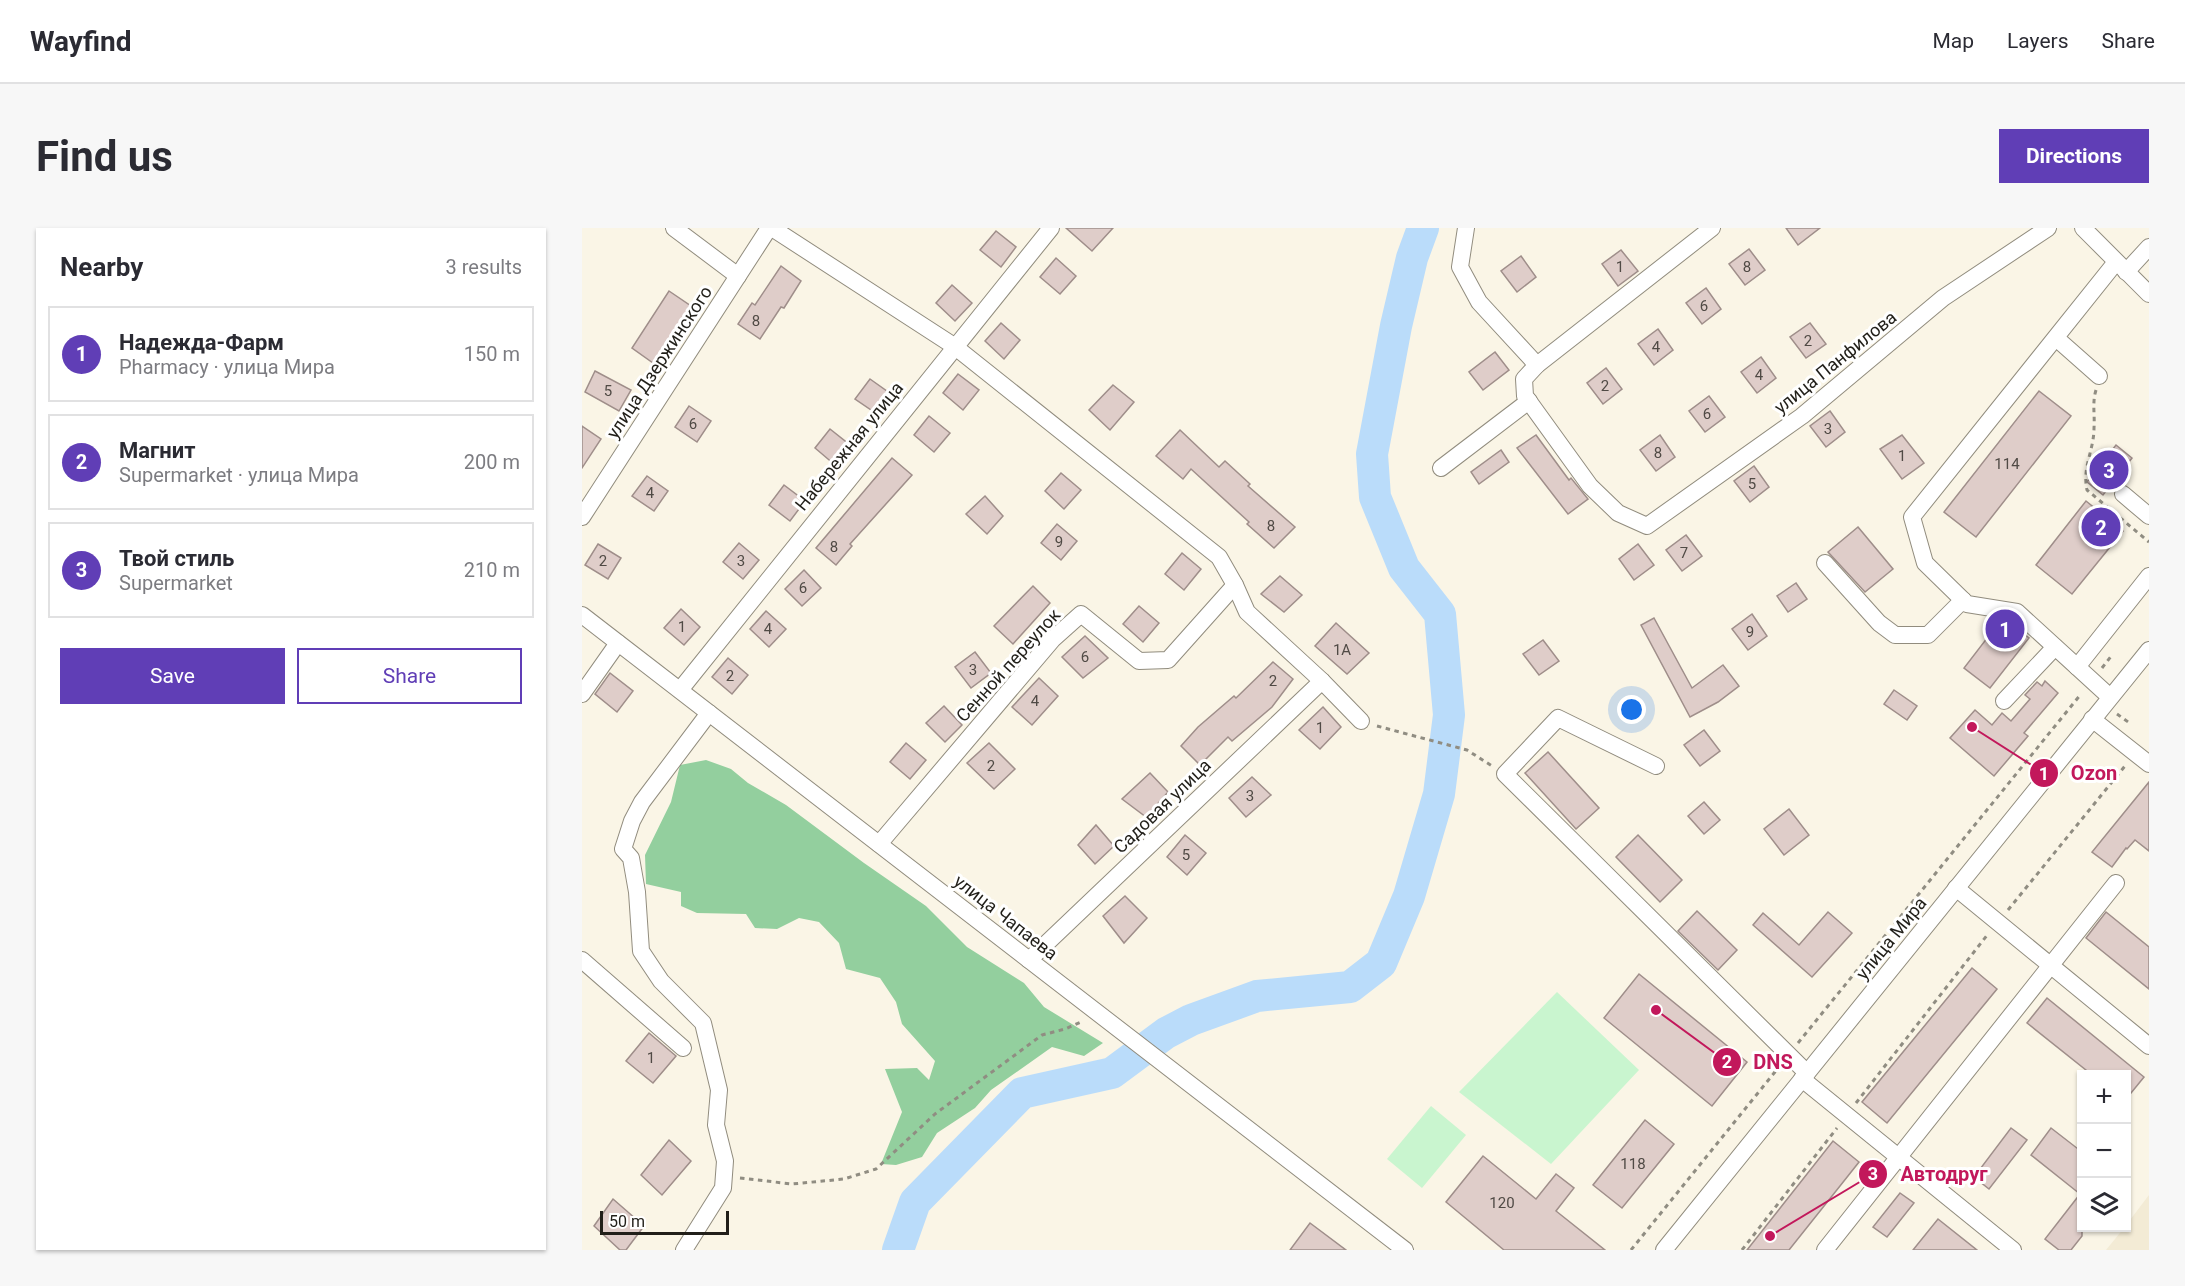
<!DOCTYPE html>
<meta charset="utf-8">
<style>
:root{--surface:#fff;--page:#f7f7f7;--text:#2b2b33;--muted:#7c7c81;--line:#e1e1e2;--accent:#603eb6}
body{margin:0;font-family:Roboto,sans-serif;background:var(--page);color:var(--text)}
.controls{position:absolute;right:18px;bottom:18px;display:grid;overflow:hidden;border-radius:0px;box-shadow:0 2px 4px #0004}
.controls button{width:54px;height:54px;display:grid;place-items:center;padding:0;border:0;border-bottom:2px solid var(--line);background:var(--surface);color:var(--text);font:30px sans-serif}
.scale{position:absolute;left:18px;bottom:15px;width:129px;box-sizing:border-box;padding-left:6px;border:3px solid #211f19;border-top:0;font-size:16px;line-height:21px;white-space:nowrap;color:#211f19;-webkit-text-stroke:4px #fff;paint-order:stroke}
.you{position:absolute;left:1050px;top:482px;width:21px;height:21px;margin:-15px;border:4px solid #fff;border-radius:50%;background:#1a73e8;box-shadow:0 0 0 9px #1a73e833}
.badge{display:grid;place-items:center;width:39px;height:39px;border-radius:50%;background:var(--accent);color:#fff;font-size:20px;font-weight:700}
.pin{position:absolute;translate:-50% -50%;border:3px solid #fff;box-shadow:0 2px 6px #0006}
.list{margin:0;padding:0;list-style:none}
h2{display:flex;justify-content:space-between;align-items:center;height:78px;margin:0;padding:0 24px;font-size:26px}
h2 small{font-size:20px;font-weight:400;color:var(--muted)}
.list li{display:grid;grid-template-columns:39px 1fr auto;gap:18px;align-items:center;box-sizing:border-box;height:96px;margin:0 12px 12px;padding:0 12px;border:2px solid var(--line);border-radius:0px}
.list b{display:block;font-size:22px;white-space:nowrap}
.list p{margin:0;font-size:20px;white-space:nowrap;color:var(--muted)}
.list em{font-size:20px;font-style:normal;color:var(--muted)}
.actions{display:flex;gap:12px;padding:18px 24px}
.actions a{flex:1;padding:14px 0;border:2px solid var(--accent);border-radius:0px;text-align:center;font-size:21px;color:var(--accent)}
.actions .main{background:var(--accent);color:#fff}
.icon{flex:none;width:33px;height:33px;fill:none;stroke:currentColor;stroke-width:2;stroke-linecap:round;stroke-linejoin:round}
.map{position:relative;flex:none;width:1567px;height:1022px;overflow:hidden;border-radius:0px}
header{display:flex;align-items:center;gap:36px;box-sizing:border-box;height:84px;padding:0 30px;background:var(--surface);border-bottom:2px solid var(--line)}
header strong{font-size:28px}
nav{display:flex;gap:33px;margin-inline-start:auto;font-size:21px}
.intro{display:flex;align-items:center;justify-content:space-between;box-sizing:border-box;height:144px;padding:0 36px}
h1{margin:0;font-size:42px}
.button{padding:15px 27px;border-radius:0px;background:var(--accent);color:#fff;font-size:21px;font-weight:700}
main{display:flex;gap:36px;padding:0 36px}
aside{flex:1;background:var(--surface);border-radius:0px;box-shadow:0 2px 4px #0004}
.map>svg:first-child{display:block}
.education{fill:#f3ebd5}
.green{fill:#c9f5cf}
.forest{fill:#93cf9e}
.lines{fill:none;stroke-linecap:round;stroke-linejoin:round}
.river{stroke:#badcfa;stroke-width:32}
.building{fill:#dfcdc9;stroke:#9f8e8a;stroke-width:1.5}
.minor-casing{stroke:#918c7e;stroke-width:18}
.path{stroke:#908d82;stroke-width:3;stroke-dasharray:4.5 4.5;stroke-linecap:butt}
.minor{stroke:#fff;stroke-width:16}
.labels{text-anchor:middle;dominant-baseline:central;stroke-width:6;stroke-linejoin:round;paint-order:stroke}
.number-label{font-size:15px;fill:#504a45}
.street-label{font-size:18px;fill:#211f19;stroke:#fff}
.leader{fill:none;stroke:#c2185b;stroke-width:2}
.callout-dot{fill:#c2185b;stroke:#fff;stroke-width:2}
.mark-label{font-size:18px;text-anchor:middle;font-weight:bold;fill:#fff}
.callout-label{font-size:20px;text-anchor:middle;font-weight:bold;fill:#c2185b;stroke:#fff;stroke-width:6;stroke-linejoin:round;paint-order:stroke}
</style>
<header>
<strong>Wayfind</strong>
<nav><a>Map</a><a>Layers</a><a>Share</a></nav>
</header>
<div class="intro"><h1>Find us</h1><a class="button">Directions</a></div>
<main>
<aside>
<h2>Nearby<small>3 results</small></h2>
<ul class="list">
<li><span class="badge">1</span><div><b>Надежда-Фарм</b><p>Pharmacy · улица Мира</p></div><em>150 m</em></li>
<li><span class="badge">2</span><div><b>Магнит</b><p>Supermarket · улица Мира</p></div><em>200 m</em></li>
<li><span class="badge">3</span><div><b>Твой стиль</b><p>Supermarket</p></div><em>210 m</em></li>
</ul>
<div class="actions"><a class="main">Save</a><a>Share</a></div>
</aside>
<div class="map">
<svg width="1567" height="1022" viewBox="0 0 1567 1022">
<rect width="100%" height="100%" fill="#faf5e6"/>
<path class="education" d="M1567 967V1022H1524L1542 1000H1544L1545 996Z"/>
<g class="green">
<path d="M975 764 1057 842 969 936 877 864Z"/>
<path d="M849 878 884 907 840 960 805 931Z"/>
</g>
<path class="forest" d="M124 532 149 541 166 555 204 577 282 635 344 678 385 719 442 755 462 779 521 815 502 828 470 819 409 862 393 880 355 905 340 929 314 937 299 936 320 884 303 841 335 840 347 852 353 833 320 796 314 774 298 750 264 741 257 715 237 694 217 690 195 701 173 700 164 686 115 685 99 678V664L64 656 63 627 89 574 98 537Z"/>
<g class="lines">
<path class="river" d="M316 1022 333 974 440 865 530 845 584 805 609 792 675 768 768 759 799 735 827 668 857 566 867 487 858 386 822 340 793 269 790 226 814 98 830 30 841 0"/>
</g>
<g class="building">
<path d="M484 0H531L510 23Z"/>
<path d="M1204 0H1238L1216 17Z"/>
<path d="M414 3 434 19 419 39 398 22Z"/>
<path d="M1167 21 1183 42 1163 57 1147 36Z"/>
<path d="M1039 22 1056 43 1036 58 1020 36Z"/>
<path d="M939 28 954 49 935 64 919 43Z"/>
<path d="M474 30 494 48 478 66 458 49Z"/>
<path d="M199 38 219 53 202 80 199 79 178 111 156 96 170 75 173 77Z"/>
<path d="M370 57 390 75 373 93 354 75Z"/>
<path d="M1124 60 1139 81 1120 96 1104 75Z"/>
<path d="M87 63 109 78 71 135 50 120Z"/>
<path d="M419 95 438 112 422 131 403 113Z"/>
<path d="M1228 95 1244 116 1224 130 1208 109Z"/>
<path d="M1076 101 1091 122 1072 137 1056 116Z"/>
<path d="M913 124 927 142 901 162 887 144Z"/>
<path d="M1179 129 1194 150 1175 165 1159 144Z"/>
<path d="M1024 140 1040 161 1021 176 1005 155Z"/>
<path d="M13 143 49 162 37 183 3 164Z"/>
<path d="M376 146 397 162 381 182 361 165Z"/>
<path d="M288 151 309 166 295 186 273 171Z"/>
<path d="M531 157 552 174 528 202 507 182Z"/>
<path d="M1457 163 1489 188 1394 309 1362 284Z"/>
<path d="M1127 168 1143 189 1123 204 1107 183Z"/>
<path d="M107 178 129 193 115 214 93 199Z"/>
<path d="M1248 183 1263 204 1244 219 1228 198Z"/>
<path d="M347 188 368 205 352 224 332 207Z"/>
<path d="M0 198 19 211 0 240Z"/>
<path d="M248 201 268 217 253 237 233 220Z"/>
<path d="M598 202 637 239 643 233 668 256 666 258 713 299 692 320 665 296 667 294 609 241 601 251 574 228Z"/>
<path d="M954 207 987 252 989 250 1006 271 986 286 935 220Z"/>
<path d="M1078 207 1093 229 1074 243 1058 222Z"/>
<path d="M1320 207 1342 235 1320 251 1298 221Z"/>
<path d="M1534 217 1550 230 1521 267 1505 254Z"/>
<path d="M919 222 927 234 897 256 889 244Z"/>
<path d="M310 230 330 247 268 316 270 318 254 337 234 320Z"/>
<path d="M1172 238 1187 259 1168 274 1152 253Z"/>
<path d="M479 245 499 262 482 281 463 263Z"/>
<path d="M65 248 86 263 72 283 50 268Z"/>
<path d="M202 257 223 273 208 293 187 277Z"/>
<path d="M403 268 421 288 405 306 384 286Z"/>
<path d="M1504 273 1541 303 1490 366 1454 337Z"/>
<path d="M475 296 495 313 479 332 459 315Z"/>
<path d="M1276 299 1311 341 1283 364 1246 324Z"/>
<path d="M1104 307 1120 328 1100 343 1084 322Z"/>
<path d="M157 315 177 332 161 351 141 334Z"/>
<path d="M16 316 39 330 26 351 3 337Z"/>
<path d="M1056 316 1072 337 1052 352 1037 331Z"/>
<path d="M600 325 619 341 602 362 583 346Z"/>
<path d="M222 342 239 360 220 378 203 361Z"/>
<path d="M698 348 720 367 702 384 679 366Z"/>
<path d="M1214 355 1225 371 1206 384 1195 368Z"/>
<path d="M451 358 468 375 431 416 412 398Z"/>
<path d="M557 378 577 395 561 414 541 396Z"/>
<path d="M99 381 118 399 102 417 82 400Z"/>
<path d="M184 383 204 401 187 419 168 401Z"/>
<path d="M1170 386 1185 408 1166 422 1150 401Z"/>
<path d="M1072 390 1110 460 1141 437 1157 458 1136 474 1108 489 1059 397Z"/>
<path d="M1419 392 1425 393 1447 410 1408 460 1382 440Z"/>
<path d="M754 395 787 425 765 446 733 418Z"/>
<path d="M503 408 526 430 501 450 480 429Z"/>
<path d="M961 412 977 433 957 447 941 426Z"/>
<path d="M393 424 409 445 389 460 373 439Z"/>
<path d="M146 430 166 447 150 466 130 449Z"/>
<path d="M691 434 711 451 690 479 650 513 646 509 618 537 599 518 616 499 652 468 654 470Z"/>
<path d="M28 445 51 463 35 484 13 466Z"/>
<path d="M457 450 476 468 450 497 430 479Z"/>
<path d="M1463 453 1476 465 1442 505 1446 508 1412 548 1368 510 1393 482 1410 497 1420 485 1429 493 1448 471 1443 467 1455 454 1460 458Z"/>
<path d="M1312 462 1335 478 1325 492 1302 476Z"/>
<path d="M362 478 380 497 363 514 344 495Z"/>
<path d="M741 479 759 499 738 521 717 502Z"/>
<path d="M1122 502 1138 523 1118 538 1102 517Z"/>
<path d="M324 515 344 532 328 551 308 534Z"/>
<path d="M407 515 433 541 412 561 385 535Z"/>
<path d="M966 524 1017 580 994 601 943 545Z"/>
<path d="M568 545 586 564 564 589 540 571Z"/>
<path d="M670 549 689 567 664 589 647 570Z"/>
<path d="M1567 554V623L1553 612 1545 621 1544 620 1530 639 1510 624Z"/>
<path d="M1122 574 1138 592 1122 606 1106 588Z"/>
<path d="M1207 581 1227 607 1202 627 1182 601Z"/>
<path d="M514 597 532 618 513 636 496 617Z"/>
<path d="M603 607 624 625 605 647 585 629Z"/>
<path d="M1056 607 1100 652 1078 674 1034 629Z"/>
<path d="M543 668 565 690 542 715 521 688Z"/>
<path d="M1115 683 1155 722 1136 742 1096 703Z"/>
<path d="M1246 684 1270 705 1230 749 1171 697 1181 685 1217 717Z"/>
<path d="M1524 684 1567 719V761L1504 710Z"/>
<path d="M1390 740 1415 761 1305 895 1280 874Z"/>
<path d="M1057 746 1165 834 1130 878 1022 790Z"/>
<path d="M1465 770 1562 849 1545 870V846H1509L1445 795Z"/>
<path d="M67 805 94 828 71 855 44 833Z"/>
<path d="M1063 892 1092 916 1040 980 1011 957Z"/>
<path d="M1429 900 1445 912 1407 961 1392 949Z"/>
<path d="M1469 900 1500 924V1008L1489 1022H1477L1463 1011 1498 966 1449 927Z"/>
<path d="M87 912 109 933 80 967 59 947Z"/>
<path d="M1251 913 1277 934 1258 958 1207 1022H1165Z"/>
<path d="M901 928 954 971 974 946 992 960 974 983 1023 1022H922L864 974Z"/>
<path d="M1318 965 1332 975 1305 1009 1291 999Z"/>
<path d="M31 971 62 998 44 1022H38L12 998Z"/>
<path d="M1356 991 1395 1022H1331Z"/>
<path d="M728 995 764 1022H708Z"/>
</g>
<g class="lines">
<defs>
<g id="minor">
<path d="M92 0 156 48"/>
<path d="M190 0 372 118 637 329 653 357 665 384 740 453 779 493"/>
<path d="M884 0 878 39 897 74 955 137"/>
<path d="M1130 0 955 137 942 151 943 168 1008 258 1036 285 1065 298 1220 188 1361 70 1466 0"/>
<path d="M1501 0 1567 66"/>
<path d="M1544 44 1567 19"/>
<path d="M1474 110 1517 148"/>
<path d="M859 240 947 173"/>
<path d="M1541 266 1567 288"/>
<path d="M0 289 187 0"/>
<path d="M1243 335 1297 395 1313 407H1346L1381 372"/>
<path d="M0 387 823 1022"/>
<path d="M1495 439 1567 348"/>
<path d="M98 462 469 0"/>
<path d="M0 466 36 415"/>
<path d="M1528 469 1435 384 1385 376 1343 335 1330 289 1534 34"/>
<path d="M1422 473 1473 419"/>
<path d="M1510 491 1567 536"/>
<path d="M1074 538 976 490 923 546 1225 845"/>
<path d="M297 616 471 411 499 386 557 433 586 432 653 357"/>
<path d="M1374 660 1567 818"/>
<path d="M0 732 101 820"/>
<path d="M447 732 740 453"/>
<path d="M1220 851 1431 1022"/>
<path d="M102 1022 141 960 143 933 134 897 137 862 121 795 79 753 59 723 55 664 49 630 41 621 50 593 60 574 127 485"/>
<path d="M1082 1022 1567 422"/>
<path d="M1243 1022 1534 655"/>
</g>
</defs>
<use href="#minor" class="minor-casing"/>
<g class="path">
<path d="M1514 162C1510 175 1513 186 1512 200 1512 222 1500 240 1505 262L1567 314"/>
<path d="M1520 440 1530 427"/>
<path d="M1535 486 1549 496"/>
<path d="M795 498 885 522 910 538"/>
<path d="M1426 682 1543 538"/>
<path d="M1216 815 1499 466"/>
<path d="M1274 875 1406 706"/>
<path d="M158 950 210 956 262 951 294 941 353 886 460 807 483 801 499 794"/>
<path d="M1049 1022 1197 839"/>
<path d="M1160 1022 1255 900"/>
</g>
<use href="#minor" class="minor"/>
</g>
<g class="labels">
<g class="number-label">
<text x="1038" y="39">1</text>
<text x="1165" y="39">8</text>
<text x="1122" y="78">6</text>
<text x="174" y="93">8</text>
<text x="1226" y="113">2</text>
<text x="1074" y="119">4</text>
<text x="1177" y="147">4</text>
<text x="1023" y="158">2</text>
<text x="26" y="163">5</text>
<text x="1125" y="186">6</text>
<text x="111" y="196">6</text>
<text x="1246" y="201">3</text>
<text x="1076" y="225">8</text>
<text x="1320" y="228">1</text>
<text x="1425" y="236">114</text>
<text x="1170" y="256">5</text>
<text x="68" y="265">4</text>
<text x="689" y="298">8</text>
<text x="477" y="314">9</text>
<text x="252" y="319">8</text>
<text x="1102" y="325">7</text>
<text x="21" y="333">2</text>
<text x="159" y="333">3</text>
<text x="221" y="360">6</text>
<text x="100" y="399">1</text>
<text x="186" y="401">4</text>
<text x="1168" y="404">9</text>
<text x="760" y="422">1А</text>
<text x="503" y="429">6</text>
<text x="391" y="442">3</text>
<text x="148" y="448">2</text>
<text x="691" y="453">2</text>
<text x="453" y="473">4</text>
<text x="738" y="500">1</text>
<text x="409" y="538">2</text>
<text x="668" y="568">3</text>
<text x="604" y="627">5</text>
<text x="69" y="830">1</text>
<text x="1051" y="936">118</text>
<text x="920" y="975">120</text>
</g>
<g class="street-label">
<text transform="translate(77 134) rotate(-57)">улица Дзержинского</text>
<text transform="translate(1253 134) rotate(-39)">улица Панфилова</text>
<text transform="translate(267 218) rotate(-51)">Набережная улица</text>
<text transform="translate(426 437) rotate(-48)">Сенной переулок</text>
<text transform="translate(580 578) rotate(-44)">Садовая улица</text>
<text transform="translate(424 689) rotate(38)">улица Чапаева</text>
<text transform="translate(1309 710) rotate(-51)">улица Мира</text>
</g>
</g>
<path class="leader" d="M1390 499L1462 545M1074 782L1145 834M1188 1008L1291 946"/>
<g class="callout-dot">
<circle cx="1390" cy="499" r="6"/>
<circle cx="1074" cy="782" r="6"/>
<circle cx="1188" cy="1008" r="6"/>
<circle cx="1462" cy="545" r="15"/>
<circle cx="1145" cy="834" r="15"/>
<circle cx="1291" cy="946" r="15"/>
</g>
<g class="mark-label">
<text x="1462" y="552">1</text>
<text x="1145" y="840">2</text>
<text x="1291" y="952">3</text>
</g>
<g class="callout-label">
<text x="1512" y="552">Ozon</text>
<text x="1191" y="841">DNS</text>
<text x="1362" y="953">Автодруг</text>
</g>
</svg>
<div class="controls">
<button>+</button>
<button>−</button>
<button><svg class="icon" aria-label="layers" viewBox="0 0 24 24"><path d="M12 4l9 5-9 5-9-5zM3 14l9 5 9-5"/></svg></button>
</div>
<div class="scale">50 m</div>
<div class="you"></div>
<div class="pin badge" style="left:1423px;top:401px">1</div>
<div class="pin badge" style="left:1519px;top:299px">2</div>
<div class="pin badge" style="left:1527px;top:242px">3</div>
</div>
</main>
